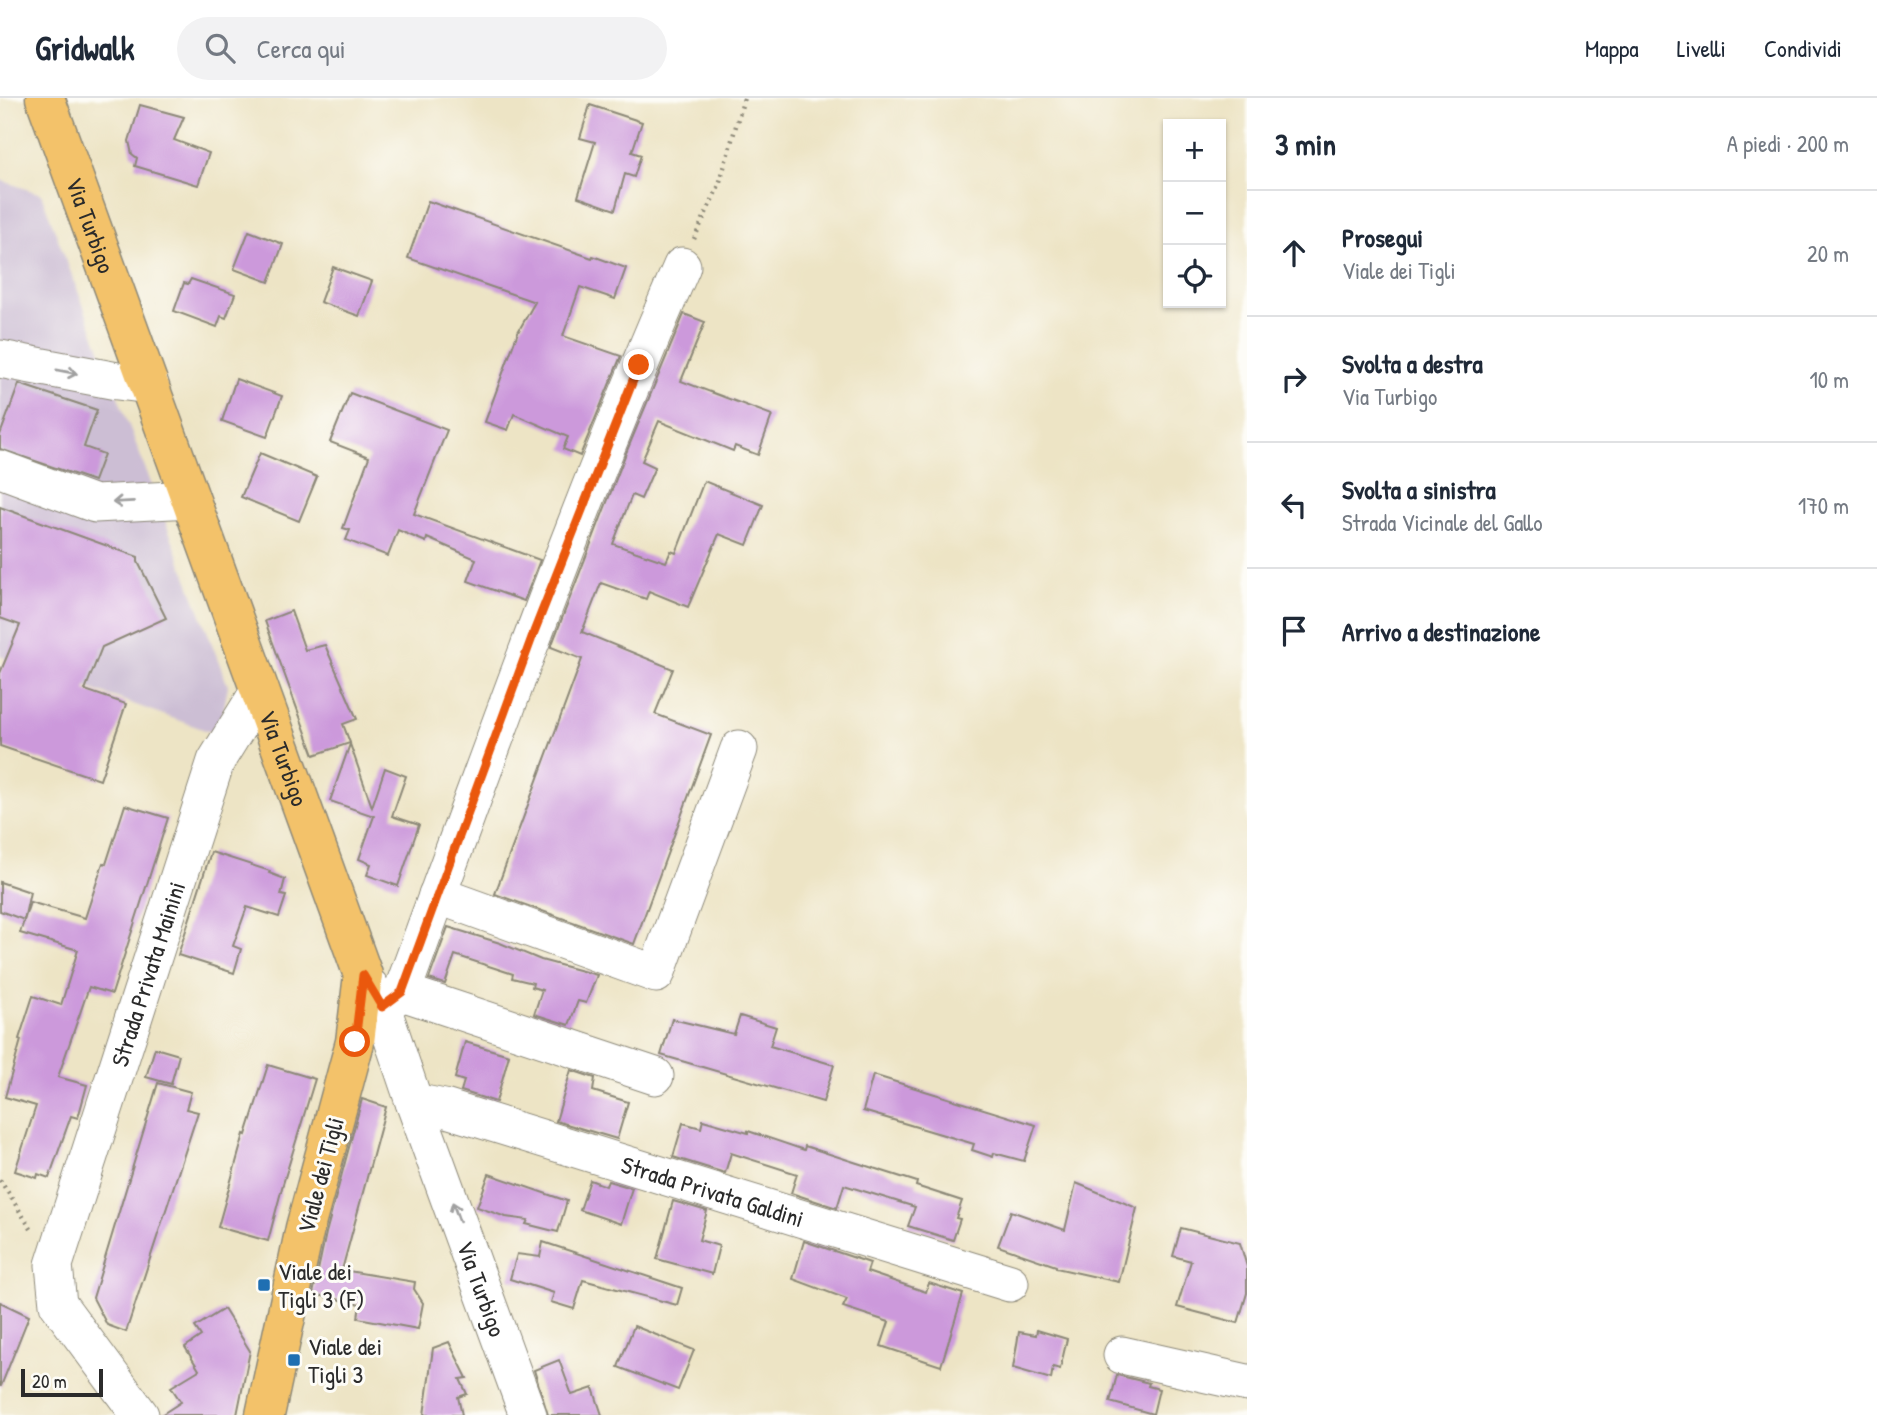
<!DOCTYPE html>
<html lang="it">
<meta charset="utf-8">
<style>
:root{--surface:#fff;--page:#f2f2f3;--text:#1f2937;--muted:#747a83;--line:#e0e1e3}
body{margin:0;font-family:"Patrick Hand",sans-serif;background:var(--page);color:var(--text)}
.controls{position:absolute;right:21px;top:21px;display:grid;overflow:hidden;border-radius:0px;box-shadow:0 2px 5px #0004}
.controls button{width:63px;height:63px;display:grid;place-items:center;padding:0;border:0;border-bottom:2px solid var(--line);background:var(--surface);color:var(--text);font:35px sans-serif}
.scale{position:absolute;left:21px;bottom:18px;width:82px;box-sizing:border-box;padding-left:7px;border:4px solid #2b2b2b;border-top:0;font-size:19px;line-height:24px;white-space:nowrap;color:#2b2b2b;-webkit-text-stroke:5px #fdfcf7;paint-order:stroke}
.stop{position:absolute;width:21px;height:21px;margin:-16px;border:5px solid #ea580c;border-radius:50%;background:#fff}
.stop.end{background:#ea580c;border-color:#fff;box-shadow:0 2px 7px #0008}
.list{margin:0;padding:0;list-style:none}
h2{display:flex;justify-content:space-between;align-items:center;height:91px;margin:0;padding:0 28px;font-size:30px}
h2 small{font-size:23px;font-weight:400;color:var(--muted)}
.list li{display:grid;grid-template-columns:46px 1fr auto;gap:21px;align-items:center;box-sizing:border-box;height:126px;padding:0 28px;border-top:2px solid var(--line)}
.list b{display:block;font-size:26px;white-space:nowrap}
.list p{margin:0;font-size:23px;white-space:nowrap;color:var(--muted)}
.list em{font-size:23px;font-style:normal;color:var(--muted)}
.icon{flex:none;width:38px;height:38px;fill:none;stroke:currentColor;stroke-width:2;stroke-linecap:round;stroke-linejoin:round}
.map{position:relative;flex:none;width:1247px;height:1317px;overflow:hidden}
header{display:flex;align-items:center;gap:42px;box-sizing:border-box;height:98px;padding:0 35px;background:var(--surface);border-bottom:2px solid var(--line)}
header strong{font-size:33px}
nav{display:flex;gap:38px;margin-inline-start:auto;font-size:24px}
.search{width:490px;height:63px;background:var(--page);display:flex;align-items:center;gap:18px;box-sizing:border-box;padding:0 24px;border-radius:38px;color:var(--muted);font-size:26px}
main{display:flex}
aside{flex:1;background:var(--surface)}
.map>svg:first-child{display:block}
.industrial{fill:#ccbed4}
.building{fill:#cc99db}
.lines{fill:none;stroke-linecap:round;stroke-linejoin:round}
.minor-casing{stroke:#8c8878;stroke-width:39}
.major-casing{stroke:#8c8878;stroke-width:41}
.path{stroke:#8c8878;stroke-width:4.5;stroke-dasharray:2 5;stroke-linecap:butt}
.minor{stroke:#fff;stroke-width:37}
.major{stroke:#f3c26a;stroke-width:38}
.oneway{stroke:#a0a0a0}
.route{stroke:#ea580c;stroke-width:9}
.poi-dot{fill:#1f6fb2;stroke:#fdfcf7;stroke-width:2.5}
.labels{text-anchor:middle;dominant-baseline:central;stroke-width:6;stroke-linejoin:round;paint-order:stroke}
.street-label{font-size:24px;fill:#2b2b2b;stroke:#fdfcf7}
.poi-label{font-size:24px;fill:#2b2b2b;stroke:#fdfcf7;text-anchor:start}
</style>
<header>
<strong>Gridwalk</strong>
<div class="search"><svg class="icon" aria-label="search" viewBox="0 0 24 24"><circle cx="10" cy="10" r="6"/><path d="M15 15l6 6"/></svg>Cerca qui</div>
<nav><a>Mappa</a><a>Livelli</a><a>Condividi</a></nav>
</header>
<main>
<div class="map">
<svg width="1247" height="1317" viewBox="0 0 1247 1317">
<rect width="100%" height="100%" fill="#fdfcf7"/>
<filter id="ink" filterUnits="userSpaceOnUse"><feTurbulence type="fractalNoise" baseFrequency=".0143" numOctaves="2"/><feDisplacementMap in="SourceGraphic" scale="14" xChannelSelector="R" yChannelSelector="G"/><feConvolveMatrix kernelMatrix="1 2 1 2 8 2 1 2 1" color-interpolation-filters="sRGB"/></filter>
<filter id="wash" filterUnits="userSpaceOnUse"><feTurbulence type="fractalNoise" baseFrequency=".00686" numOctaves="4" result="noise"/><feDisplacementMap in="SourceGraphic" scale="28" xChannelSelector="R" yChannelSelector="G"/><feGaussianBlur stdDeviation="1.57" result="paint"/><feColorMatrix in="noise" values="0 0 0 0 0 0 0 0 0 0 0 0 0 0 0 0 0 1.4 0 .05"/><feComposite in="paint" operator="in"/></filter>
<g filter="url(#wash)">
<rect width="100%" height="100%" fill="#ede4c5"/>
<path class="industrial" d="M0 82 41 96 228 588 219 637 0 558Z"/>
<g id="blocks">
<g class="building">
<path d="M140 7 184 19 174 42 209 55 198 87 135 68 137 60 132 56 129 43Z"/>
<path d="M590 7 642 24 632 54 641 57 634 79 625 76 615 112 578 99 595 44 580 40Z"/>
<path d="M428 103 592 160 593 158 626 170 615 201 580 189 563 238 621 258 580 358 563 351 568 339 514 316 508 332 485 324 518 234 535 204 408 160Z"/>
<path d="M249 133 283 146 269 184 234 171Z"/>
<path d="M333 169 372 183 359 218 320 204Z"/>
<path d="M191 181 235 196 226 220 221 218 217 229 174 213 184 185 188 186Z"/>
<path d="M684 216 705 224 681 283 772 317 758 357 735 348 733 353 659 323 642 363 655 369 641 401 632 397 613 446 666 464 671 453 676 455 704 383 763 407 747 447 719 436 688 509 649 493 646 501 601 485 582 534 673 571 655 616 711 637 634 846 495 796 582 561 551 549 626 355Z"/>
<path d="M236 281 282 298 267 339 222 323Z"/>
<path d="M19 286 97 312 84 349 104 356 94 383 0 351V337Z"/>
<path d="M350 295 447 332 414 416 540 462 524 503 468 483 476 461 427 440 426 444 398 432 388 458 346 442 350 432 343 430 369 359 330 344Z"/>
<path d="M260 355 317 379 299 423 241 399Z"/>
<path d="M0 409 138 459V464L166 520 102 549 85 592 126 606 100 682 0 648V575L20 527 0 520Z"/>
<path d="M291 513 305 552 325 547 357 621 343 626 350 645 314 657 265 523Z"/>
<path d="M350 646 372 709 385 670 406 678 392 718 419 727 398 788 367 777 371 766 359 761 374 718 330 703Z"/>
<path d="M125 707 168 720 112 896 89 889 58 979 87 987 78 1020 71 1018 49 1080 38 1076 37 1080 15 1073 36 1008 5 999 21 942 19 941 33 898 61 907 78 852 20 835 30 804 85 820 103 765 106 766Z"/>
<path d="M211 754 270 773 269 775 285 781 281 797 286 798 279 819 247 809 233 848 241 851 234 875 178 857Z"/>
<path d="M0 784 30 794 24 822 0 813Z"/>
<path d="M448 829 500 845 541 862 597 877 586 905 578 903 569 927 534 916 542 892 532 889 533 885 512 880 513 876 455 857 445 886 429 881Z"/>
<path d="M740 918 776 929 770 948 834 967 823 1004 661 957 672 921 734 936Z"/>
<path d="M465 944 509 957 496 1004 461 993 464 983 455 980Z"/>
<path d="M155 950 179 957 171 986 146 979Z"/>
<path d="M268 967 315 981 283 1086 268 1143 218 1129 244 1036 246 1037Z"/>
<path d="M571 972 595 980 593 993 628 1004 617 1041 556 1023Z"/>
<path d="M873 977 1036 1027 1024 1063 994 1055 993 1059 972 1052 974 1046 863 1013Z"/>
<path d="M158 985 191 994 186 1011 198 1014 126 1234 107 1227 93 1200Z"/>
<path d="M362 1001 386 1009 342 1172 415 1184 414 1191 423 1205 418 1231 358 1220 360 1206 313 1196 326 1135Z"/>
<path d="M703 1022 748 1035V1033L804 1052 805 1048 851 1063 917 1084 916 1088 962 1103 956 1120 960 1121 953 1142 908 1128 915 1109 844 1087 837 1110 791 1095 797 1076 731 1055 725 1075 673 1059 683 1025 701 1030Z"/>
<path d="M489 1076 567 1103 558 1134 526 1126 528 1122 506 1119 477 1109Z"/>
<path d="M590 1082 606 1088 608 1083 632 1090 621 1126 580 1112Z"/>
<path d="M1076 1085 1137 1110 1119 1184 1056 1170V1168L998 1148 1011 1113 1065 1132Z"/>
<path d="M673 1103 707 1113 699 1142 719 1148 712 1176 657 1161Z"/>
<path d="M1181 1130 1240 1145 1247 1169V1195L1238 1225 1177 1209 1191 1163 1173 1158Z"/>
<path d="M804 1143 870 1165 867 1174 926 1194 929 1185 963 1196 941 1268 881 1248 889 1224 843 1209 847 1201 793 1181Z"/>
<path d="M543 1144 682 1190 677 1207 583 1182 574 1211 551 1204 554 1195 510 1181 517 1156 540 1159Z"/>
<path d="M0 1204 29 1218 1 1288H0Z"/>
<path d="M224 1211 250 1253 237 1317H161L181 1304 171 1289 199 1272 185 1249 201 1238 195 1229Z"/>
<path d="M634 1228 694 1252 678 1292 618 1269Z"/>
<path d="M1037 1232 1067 1241 1060 1271 1053 1269 1051 1281 1013 1270 1019 1234 1036 1237Z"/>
<path d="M449 1244 467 1280 460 1281 467 1296 458 1299 462 1317H424L433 1250Z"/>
<path d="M559 1262 572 1297 593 1290 602 1317H548L534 1272Z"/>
<path d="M1117 1277 1149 1285 1148 1288 1159 1291 1153 1316 1110 1304Z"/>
</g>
</g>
</g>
<g filter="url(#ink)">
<use href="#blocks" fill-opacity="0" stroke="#8c8878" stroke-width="2"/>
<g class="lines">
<defs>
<g id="minor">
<path d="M0 261 117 283 150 287"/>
<path d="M0 371 95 406 191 401"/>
<path d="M437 797 656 876 739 651"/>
<path id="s1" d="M370 889 382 909 414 1004 528 1317"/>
<path d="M402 894 655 978"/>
<path d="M382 909 402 894C491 651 578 406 682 168"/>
<path id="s2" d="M414 1004 444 1010 1010 1185"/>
<path d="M1122 1257 1247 1285"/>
<path id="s3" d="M140 1317 58 1206 54 1167 216 663 260 592"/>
</g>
<g id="major">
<path id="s4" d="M45 0 363 877 355 944 305 1130 265 1317"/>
</g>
</defs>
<use href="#minor" class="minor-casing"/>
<use href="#major" class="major-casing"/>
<g class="path">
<path d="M694 141 719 87 744 0"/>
<path d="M0 1082 33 1134"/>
</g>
<use href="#minor" class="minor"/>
<use href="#major" class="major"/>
</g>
<defs><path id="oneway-shaft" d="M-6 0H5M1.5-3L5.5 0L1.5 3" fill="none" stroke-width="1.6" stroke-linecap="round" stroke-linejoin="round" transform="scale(1.75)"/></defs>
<g class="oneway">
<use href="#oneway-shaft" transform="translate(67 274) rotate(11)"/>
<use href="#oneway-shaft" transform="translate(123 404) rotate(177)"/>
<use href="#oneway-shaft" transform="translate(456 1114) rotate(-110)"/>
</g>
</g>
<g class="lines" filter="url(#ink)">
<path class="route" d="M355 944 363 877 382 909 402 894 534 534 639 267"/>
</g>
<g class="poi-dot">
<rect x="257" y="1180" width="14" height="14" rx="3.5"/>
<rect x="287" y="1255" width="14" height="14" rx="3.5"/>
</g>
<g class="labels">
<g class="street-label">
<text stroke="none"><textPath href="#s4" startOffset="135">Via Turbigo</textPath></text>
<text stroke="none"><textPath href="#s4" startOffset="702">Via Turbigo</textPath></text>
<text stroke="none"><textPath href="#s3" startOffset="483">Strada Privata Mainini</textPath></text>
<text transform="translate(320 1077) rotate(-75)">Viale dei Tigli</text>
<text stroke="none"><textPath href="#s2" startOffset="312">Strada Privata Galdini</textPath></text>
<text stroke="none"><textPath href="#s1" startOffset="322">Via Turbigo</textPath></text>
</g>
<g class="poi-label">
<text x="278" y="1173">Viale dei<tspan x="278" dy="28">Tigli 3 (F)</tspan></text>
<text x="308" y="1248">Viale dei<tspan x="308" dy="28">Tigli 3</tspan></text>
</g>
</g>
</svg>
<div class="controls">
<button>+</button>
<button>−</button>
<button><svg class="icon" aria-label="locate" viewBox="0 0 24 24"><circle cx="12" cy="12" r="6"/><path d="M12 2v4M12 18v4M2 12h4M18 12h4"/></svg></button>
</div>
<div class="scale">20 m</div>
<div class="stop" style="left:355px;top:944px"></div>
<div class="stop end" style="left:639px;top:267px"></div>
</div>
<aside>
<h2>3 min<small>A piedi · 200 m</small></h2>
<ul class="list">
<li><svg class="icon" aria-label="ahead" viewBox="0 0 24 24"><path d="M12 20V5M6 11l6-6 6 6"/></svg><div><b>Prosegui</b><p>Viale dei Tigli</p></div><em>20 m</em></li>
<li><svg class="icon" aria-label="right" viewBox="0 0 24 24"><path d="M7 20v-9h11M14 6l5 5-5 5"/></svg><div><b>Svolta a destra</b><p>Via Turbigo</p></div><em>10 m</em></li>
<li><svg class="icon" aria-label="left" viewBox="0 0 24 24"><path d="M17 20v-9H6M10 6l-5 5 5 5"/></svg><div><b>Svolta a sinistra</b><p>Strada Vicinale del Gallo</p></div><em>170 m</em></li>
<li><svg class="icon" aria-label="arrive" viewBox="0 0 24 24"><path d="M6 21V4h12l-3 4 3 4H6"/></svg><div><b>Arrivo a destinazione</b></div></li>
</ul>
</aside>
</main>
